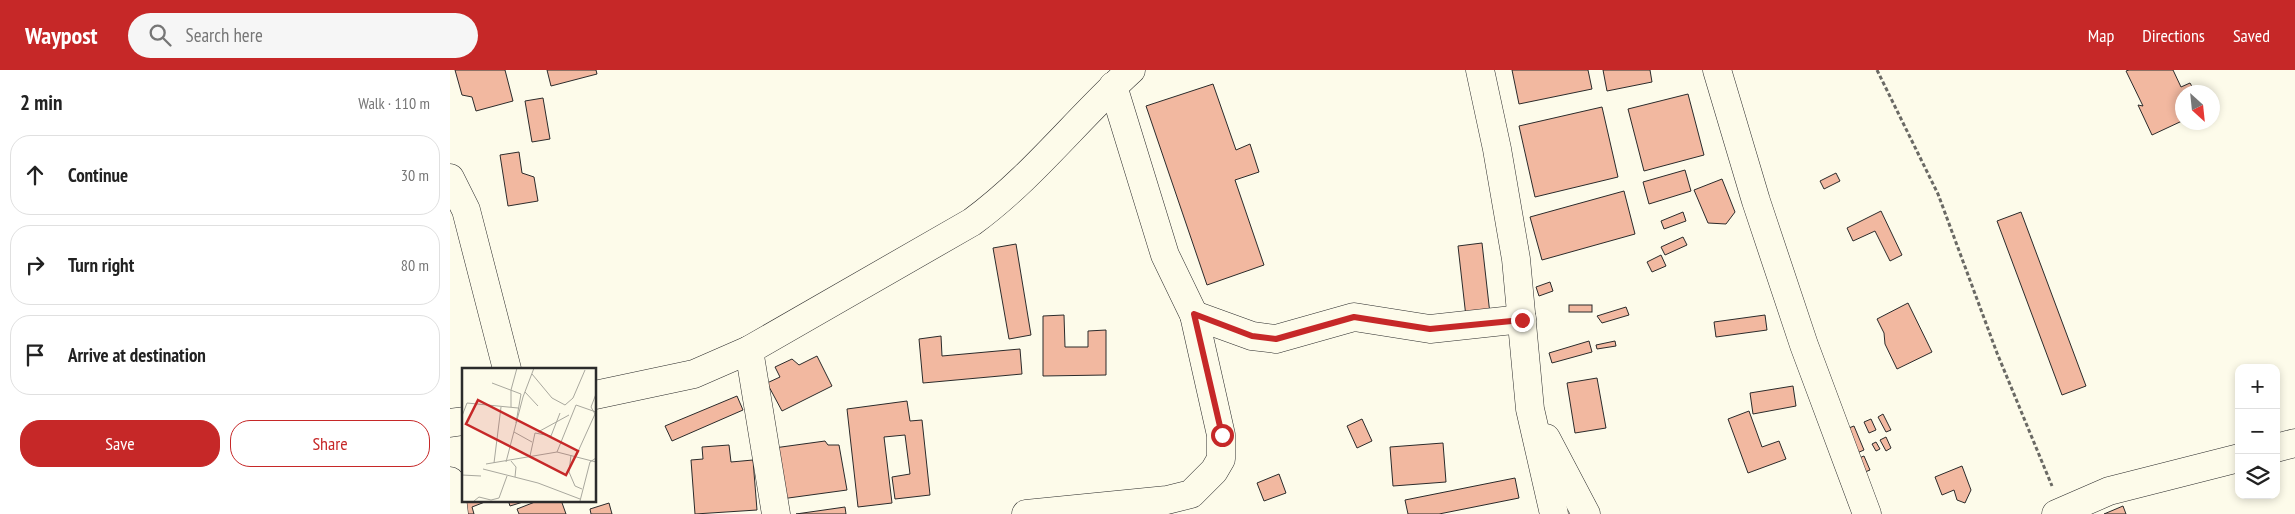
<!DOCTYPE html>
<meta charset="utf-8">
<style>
:root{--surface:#fff;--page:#f6f6f6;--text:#222;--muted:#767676;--line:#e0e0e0;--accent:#c62828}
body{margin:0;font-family:"PT Sans Narrow",sans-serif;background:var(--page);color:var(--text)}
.controls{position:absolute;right:15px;bottom:15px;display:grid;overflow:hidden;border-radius:10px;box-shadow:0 2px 8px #0003}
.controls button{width:45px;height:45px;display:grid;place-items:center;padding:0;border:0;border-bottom:1px solid var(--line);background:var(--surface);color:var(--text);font:25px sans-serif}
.compass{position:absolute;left:1725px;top:15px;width:45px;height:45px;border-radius:50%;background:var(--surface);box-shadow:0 2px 8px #0003;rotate:153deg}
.stop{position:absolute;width:15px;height:15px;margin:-11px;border:4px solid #c62828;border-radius:50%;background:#fff}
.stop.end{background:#c62828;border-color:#fff;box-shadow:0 1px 5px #0008}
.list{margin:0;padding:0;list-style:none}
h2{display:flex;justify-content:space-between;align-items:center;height:65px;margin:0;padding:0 20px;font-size:21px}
h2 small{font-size:16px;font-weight:400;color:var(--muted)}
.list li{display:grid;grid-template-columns:32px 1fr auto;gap:15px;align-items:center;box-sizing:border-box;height:80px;margin:0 10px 10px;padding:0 10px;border:1px solid var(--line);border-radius:20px}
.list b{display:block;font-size:19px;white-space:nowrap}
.list em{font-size:16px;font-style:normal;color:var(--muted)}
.actions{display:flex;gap:10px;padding:15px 20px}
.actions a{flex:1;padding:11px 0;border:1px solid var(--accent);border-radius:20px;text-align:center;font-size:18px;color:var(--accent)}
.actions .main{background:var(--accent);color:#fff}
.icon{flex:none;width:28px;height:28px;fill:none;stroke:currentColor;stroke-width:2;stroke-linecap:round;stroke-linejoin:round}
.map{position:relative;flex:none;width:1845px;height:444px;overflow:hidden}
header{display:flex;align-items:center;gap:30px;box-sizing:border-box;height:70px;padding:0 25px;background:var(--accent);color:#fff}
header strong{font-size:24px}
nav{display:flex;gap:28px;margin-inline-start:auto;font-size:18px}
.search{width:350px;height:45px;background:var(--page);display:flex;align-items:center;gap:12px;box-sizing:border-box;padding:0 18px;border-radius:28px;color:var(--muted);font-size:19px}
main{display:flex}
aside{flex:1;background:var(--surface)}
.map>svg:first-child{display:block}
.building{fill:#f2b8a0;stroke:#2b2b2b}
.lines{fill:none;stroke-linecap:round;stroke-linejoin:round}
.minor-casing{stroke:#2b2b2b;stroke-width:29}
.path{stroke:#6a6964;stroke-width:3;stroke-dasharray:4 2.5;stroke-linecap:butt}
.minor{stroke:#fdfbea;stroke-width:28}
.route{stroke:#c62828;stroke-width:6}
.inset-road{fill:none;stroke:#a9a89e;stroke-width:1}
.view{fill:#c62828;fill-opacity:0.15;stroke:#c62828;stroke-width:2.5}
.inset-edge{fill:none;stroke:#2b2b2b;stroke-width:2.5}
</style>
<header>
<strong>Waypost</strong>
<div class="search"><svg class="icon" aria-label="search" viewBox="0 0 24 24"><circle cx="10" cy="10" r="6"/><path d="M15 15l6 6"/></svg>Search here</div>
<nav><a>Map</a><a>Directions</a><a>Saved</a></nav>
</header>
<main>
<aside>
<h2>2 min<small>Walk · 110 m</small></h2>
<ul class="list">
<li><svg class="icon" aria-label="ahead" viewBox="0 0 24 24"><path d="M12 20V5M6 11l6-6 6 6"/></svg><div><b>Continue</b></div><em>30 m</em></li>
<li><svg class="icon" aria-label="right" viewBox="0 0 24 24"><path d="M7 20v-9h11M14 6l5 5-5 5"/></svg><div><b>Turn right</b></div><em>80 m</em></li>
<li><svg class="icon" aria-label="arrive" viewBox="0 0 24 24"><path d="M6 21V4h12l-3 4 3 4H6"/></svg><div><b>Arrive at destination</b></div></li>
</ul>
<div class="actions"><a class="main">Save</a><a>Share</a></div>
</aside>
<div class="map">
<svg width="1845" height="444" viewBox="0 0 1845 444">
<rect width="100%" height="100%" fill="#fdfbea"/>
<g class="building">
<path d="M5 0H55L63 31 26 41 22 27 12 25Z"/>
<path d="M97 0H146L147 4 101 16Z"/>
<path d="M1062 0H1138L1142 19 1069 34Z"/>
<path d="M1153 0H1200L1202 12 1157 21Z"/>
<path d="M1679 0H1723L1731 17 1740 13 1744 20 1748 18 1750 22H1732V51L1702 65 1688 35 1693 36 1676 1Z"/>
<path d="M763 14 786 80 800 74 809 102 785 110 814 195 757 215 696 36Z"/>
<path d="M1238 24 1254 85 1194 101 1178 39Z"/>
<path d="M93 28 100 69 82 72 75 31Z"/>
<path d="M1152 37 1168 107 1085 127 1069 56Z"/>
<path d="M69 82 72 103 84 107 88 131 58 136 50 85Z"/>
<path d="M1235 100 1241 121 1199 134 1193 112Z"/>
<path d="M1386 103 1390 111 1374 119 1370 111Z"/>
<path d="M1272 109 1285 142 1276 154 1258 153 1244 120Z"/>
<path d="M1174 121 1185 164 1092 190 1080 147Z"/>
<path d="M1431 141 1452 185 1440 191 1425 161 1403 171 1397 158Z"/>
<path d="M1233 142 1236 151 1214 159 1211 151Z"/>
<path d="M1571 142 1636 316 1612 325 1547 151Z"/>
<path d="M1233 167 1237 175 1215 185 1211 177Z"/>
<path d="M1032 173 1040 244 1016 247 1008 176Z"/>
<path d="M566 174 581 265 559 269 543 178Z"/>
<path d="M1211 185 1216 196 1202 202 1197 192Z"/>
<path d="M1100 212 1103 221 1089 226 1086 217Z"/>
<path d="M1458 233 1482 282 1447 299 1435 274 1434 263 1427 249Z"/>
<rect x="1119" y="235" width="23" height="7"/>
<path d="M1176 237 1179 245 1152 253 1147 246Z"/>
<path d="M614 245 615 277H638V261L656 260V305L593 306V246Z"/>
<path d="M1315 245 1317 260 1266 267 1264 252Z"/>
<path d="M491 266 492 286 570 279 572 304 473 313 469 269Z"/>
<path d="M1139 271 1142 282 1102 293 1099 283Z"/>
<path d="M1165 271 1166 276 1147 279 1146 275Z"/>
<path d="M367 286 382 316 332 341 317 313 330 307 325 297 342 289 349 295Z"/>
<path d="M1147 308 1156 358 1125 363 1117 313Z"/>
<path d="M1343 316 1346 336 1303 344 1300 323Z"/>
<path d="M287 326 293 340 222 371 215 356Z"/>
<path d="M457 331 460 351 472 350 480 425 445 429 442 407 460 404 455 365 434 367 442 433 408 437 397 339Z"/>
<path d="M1299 341 1312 377 1329 371 1336 389 1298 403 1278 349Z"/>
<path d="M1433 344 1441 360 1436 362 1428 347Z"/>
<path d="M912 349 922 371 907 378 897 356Z"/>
<path d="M1421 349 1426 360 1419 363 1414 352Z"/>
<path d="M1404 356 1414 380 1407 383 1396 359Z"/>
<path d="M1436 367 1441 378 1436 381 1430 370Z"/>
<path d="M375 371 378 375H389L397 420 331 429 324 378Z"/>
<path d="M1426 372 1430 379 1426 381 1422 374Z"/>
<path d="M993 373 996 412 943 416 940 377Z"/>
<path d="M279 375 281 392 303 390 307 440 245 444 241 390 253 389 252 377Z"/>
<path d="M1414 386 1420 400 1415 402 1409 388Z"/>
<path d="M1512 396 1521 420 1515 433 1507 430 1504 420 1492 425 1485 407Z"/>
<path d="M14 404V430H40L22 437 24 444H8L0 409Z"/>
<path d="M829 404 836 423 814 431 807 413Z"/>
<path d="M1065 408 1069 428 989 444H958L955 430Z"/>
<path d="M58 430H73V432L60 436Z"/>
<path d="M90 430H111L116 444H69L67 439Z"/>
<path d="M159 433 162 444H141L140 439Z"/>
<path d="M1673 436 1676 444H1654Z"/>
<path d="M395 437 396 444H346Z"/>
</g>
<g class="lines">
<defs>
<g id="minor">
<path d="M1030 0 1047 79 1066 189 1080 339 1104 444"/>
<path d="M1267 0 1306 131 1354 275 1417 444"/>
<path d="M0 108 16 140 57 299"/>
<path d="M744 245 802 266 826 269 904 247 980 259 1072 249"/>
<path d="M299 280 326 444"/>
<path d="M145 325 244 304 299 280 522 152C582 108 626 50 681 0"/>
<path d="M0 353 14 351"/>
<path d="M1096 368 1136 444"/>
<path d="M1826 378 1845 373"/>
<path d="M0 411 4 444"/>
<path d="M576 444 717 430 741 424 764 401 771 389V365L744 245 715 185 663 16"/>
<path d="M1606 444 1659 421 1789 388"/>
</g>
</defs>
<use href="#minor" class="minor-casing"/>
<path class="path" d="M1427 0 1488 124 1547 283 1602 416"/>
<use href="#minor" class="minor"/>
</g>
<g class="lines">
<path class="route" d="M772 365 744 244 802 266 826 269 904 247 980 259 1072 250"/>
</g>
<g transform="translate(12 298)">
<rect width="134" height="134" fill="#fdfbea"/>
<path class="inset-road" d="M70 6 90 30 103 37 111 30 123 2M30 15 59 26 54 55M49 22 55 0M49 22V39M63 24 76 38M0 48 5 35 56 40M0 53V80M52 64 70 74M76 64 107 47M95 84 114 37 134 44M109 87 107 104 113 118 120 121M68 88 73 65 89 68 98 45M114 88 133 46 129 39 134 26M49 93 54 99 53 109M44 94 61 29 72 0M32 95 39 39M24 96 95 84 134 94M21 101 76 115 118 131M0 107 19 108M12 133 17 129 29 132 37 130 45 108M118 133 128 94 134 90"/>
<path class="view" d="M16 32 116 83 104 107 4 56Z"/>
<rect width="134" height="134" class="inset-edge"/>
</g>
</svg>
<div class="controls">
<button>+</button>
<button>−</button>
<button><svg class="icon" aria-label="layers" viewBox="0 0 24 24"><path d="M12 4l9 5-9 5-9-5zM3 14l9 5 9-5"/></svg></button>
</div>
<svg class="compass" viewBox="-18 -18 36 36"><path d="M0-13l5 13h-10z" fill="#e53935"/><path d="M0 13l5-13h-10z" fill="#767676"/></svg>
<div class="stop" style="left:772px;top:365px"></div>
<div class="stop end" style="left:1072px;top:250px"></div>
</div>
</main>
